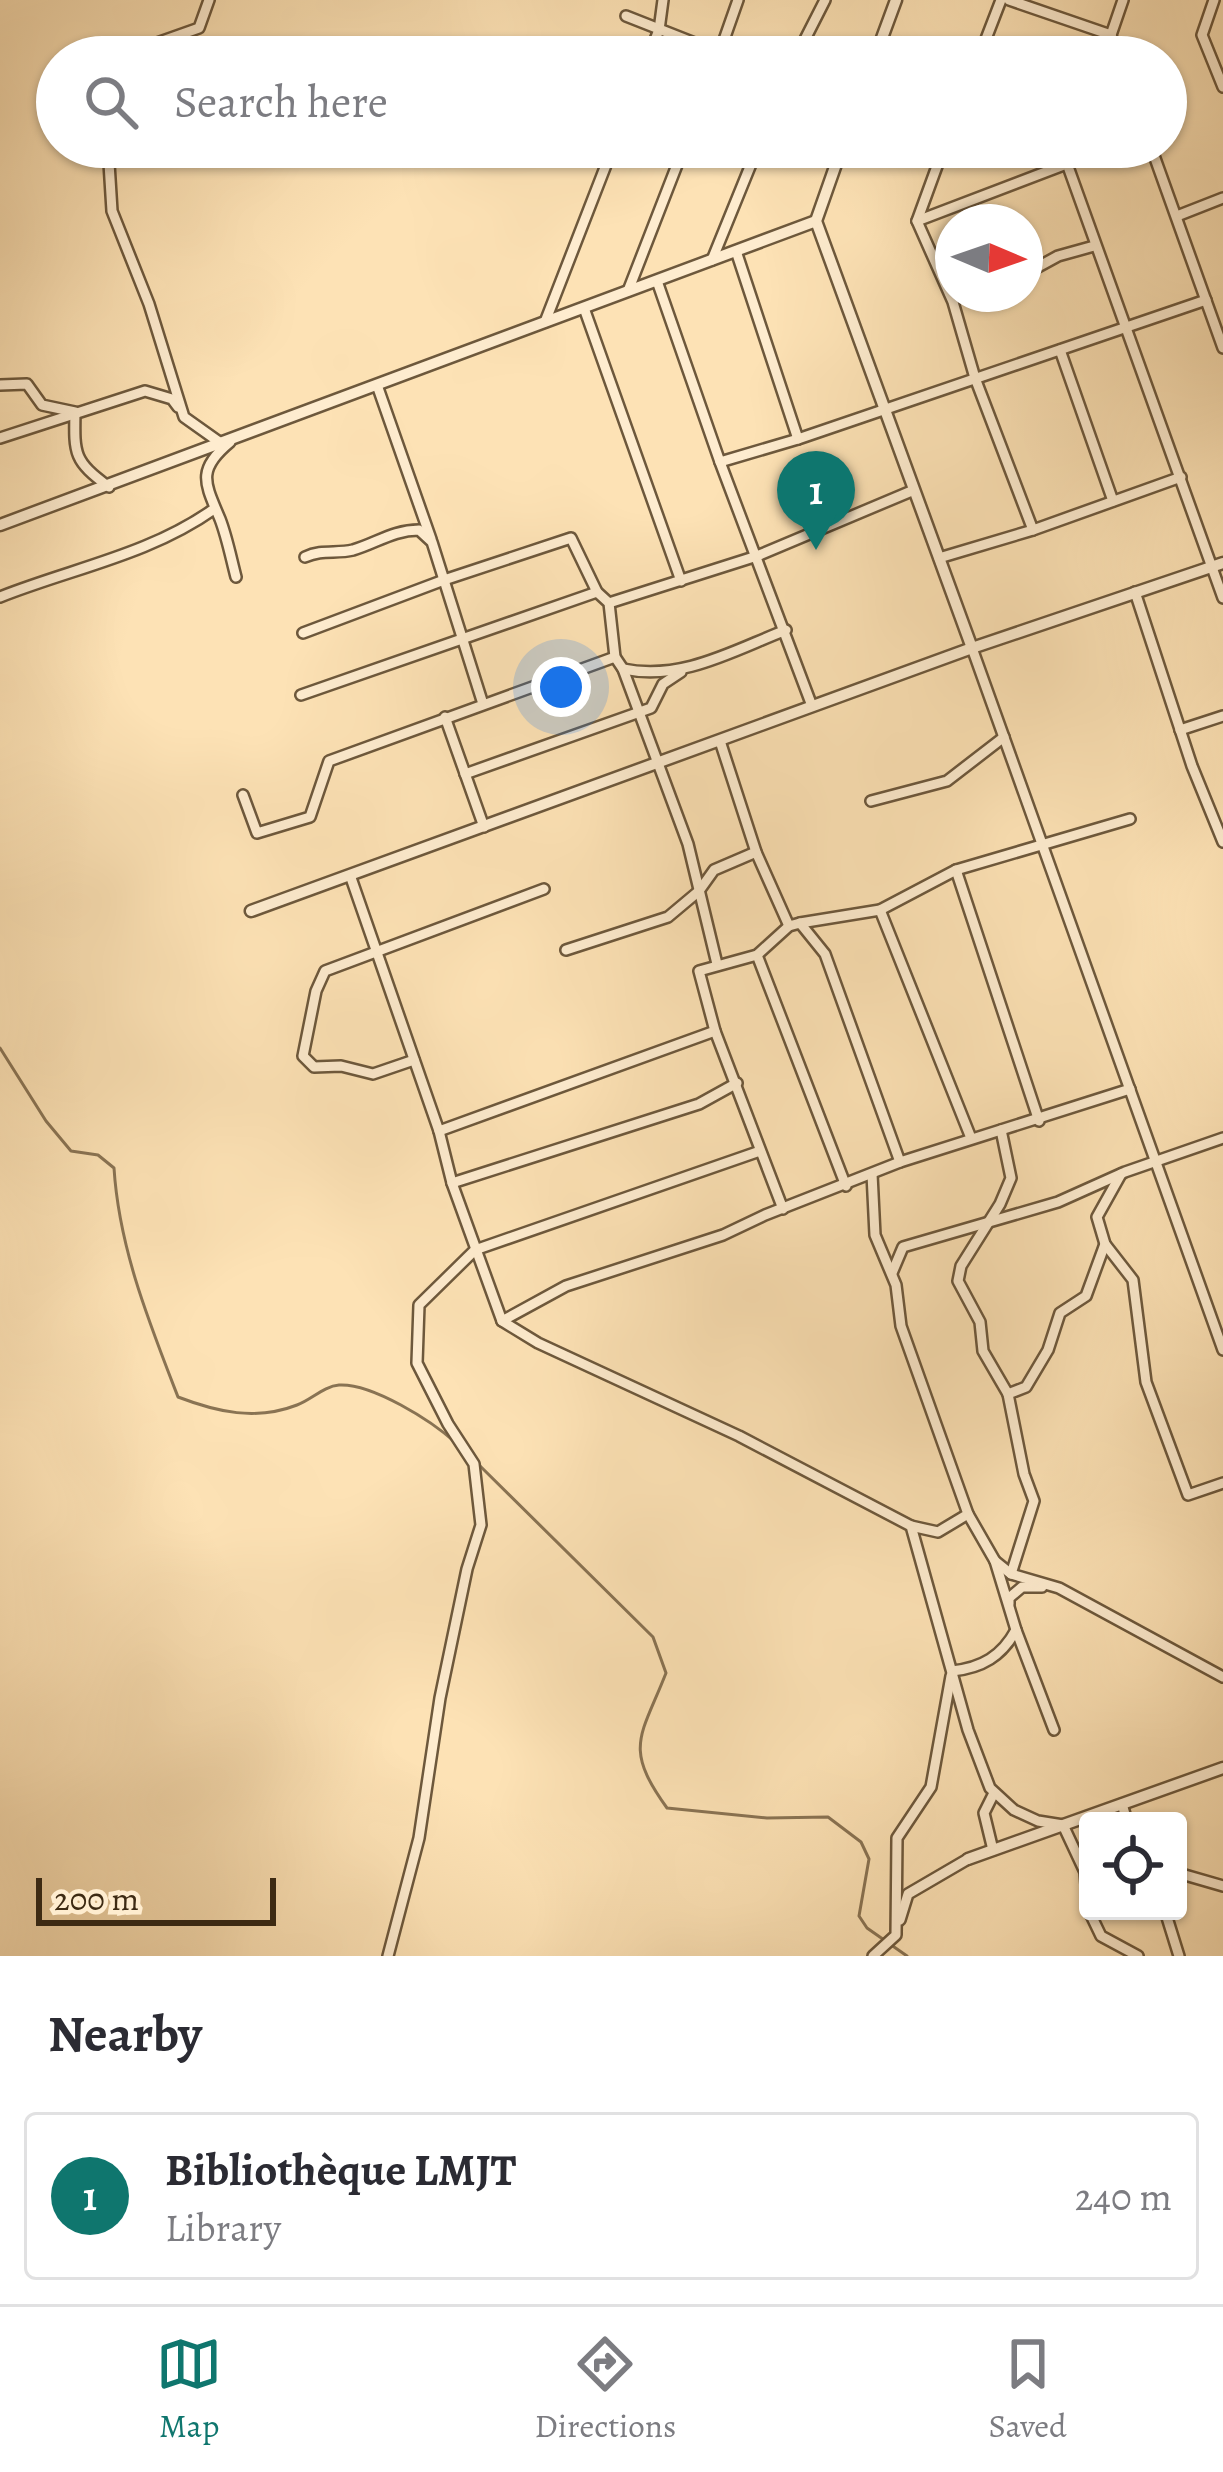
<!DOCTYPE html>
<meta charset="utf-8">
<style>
:root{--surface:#fff;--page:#f2f2f3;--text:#2b2b33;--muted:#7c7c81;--line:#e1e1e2;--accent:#0f766e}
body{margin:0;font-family:Alegreya,serif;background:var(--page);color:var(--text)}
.controls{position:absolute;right:36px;bottom:36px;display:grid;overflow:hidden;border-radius:12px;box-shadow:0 3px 9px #0004}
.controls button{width:108px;height:108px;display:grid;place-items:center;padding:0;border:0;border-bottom:3px solid var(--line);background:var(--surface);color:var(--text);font:60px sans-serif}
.compass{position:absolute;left:935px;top:204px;width:108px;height:108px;border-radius:50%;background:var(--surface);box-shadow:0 3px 9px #0004;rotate:92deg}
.scale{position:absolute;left:36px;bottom:30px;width:240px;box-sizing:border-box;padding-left:12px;border:6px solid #3d2a13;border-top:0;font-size:33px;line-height:42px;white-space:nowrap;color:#3d2a13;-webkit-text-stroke:9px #feeccf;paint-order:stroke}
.you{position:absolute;left:561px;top:687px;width:42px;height:42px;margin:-30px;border:9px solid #fff;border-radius:50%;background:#1a73e8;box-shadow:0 0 0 18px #1a73e833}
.badge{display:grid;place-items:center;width:78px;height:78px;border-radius:50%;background:var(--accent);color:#fff;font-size:39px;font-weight:700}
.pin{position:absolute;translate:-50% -99px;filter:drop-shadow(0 3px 6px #0008)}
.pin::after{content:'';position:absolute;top:63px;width:42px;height:36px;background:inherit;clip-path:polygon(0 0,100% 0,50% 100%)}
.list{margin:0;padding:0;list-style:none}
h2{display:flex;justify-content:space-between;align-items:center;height:156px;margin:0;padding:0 48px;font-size:51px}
h2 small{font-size:39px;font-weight:400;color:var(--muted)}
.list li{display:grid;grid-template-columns:78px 1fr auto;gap:36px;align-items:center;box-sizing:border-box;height:168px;margin:0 24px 24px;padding:0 24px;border:3px solid var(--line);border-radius:12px}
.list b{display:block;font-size:45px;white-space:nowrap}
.list p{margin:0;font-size:39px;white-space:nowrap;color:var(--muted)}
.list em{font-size:39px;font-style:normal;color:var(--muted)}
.icon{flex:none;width:66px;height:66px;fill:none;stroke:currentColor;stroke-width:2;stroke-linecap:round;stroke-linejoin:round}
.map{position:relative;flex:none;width:1223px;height:1956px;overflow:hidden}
.search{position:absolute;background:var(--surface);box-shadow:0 3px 9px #0004;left:36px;right:36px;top:36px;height:132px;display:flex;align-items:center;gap:30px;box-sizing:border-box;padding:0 42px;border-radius:66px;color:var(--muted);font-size:45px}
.sheet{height:348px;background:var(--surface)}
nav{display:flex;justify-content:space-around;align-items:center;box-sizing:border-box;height:168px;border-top:3px solid var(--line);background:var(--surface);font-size:33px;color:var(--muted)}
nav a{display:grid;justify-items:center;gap:6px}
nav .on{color:var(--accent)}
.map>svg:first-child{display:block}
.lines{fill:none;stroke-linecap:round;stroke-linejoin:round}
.stream{stroke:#897353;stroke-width:3}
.minor-casing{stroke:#6d583c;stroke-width:14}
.tertiary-casing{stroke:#6d583c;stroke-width:15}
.minor{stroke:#feeccf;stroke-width:9}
.tertiary{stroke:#feeccf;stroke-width:10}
</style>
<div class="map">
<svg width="1223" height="1956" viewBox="0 0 1223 1956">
<rect width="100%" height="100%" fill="#fde2b5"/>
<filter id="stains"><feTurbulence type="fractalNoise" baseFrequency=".00167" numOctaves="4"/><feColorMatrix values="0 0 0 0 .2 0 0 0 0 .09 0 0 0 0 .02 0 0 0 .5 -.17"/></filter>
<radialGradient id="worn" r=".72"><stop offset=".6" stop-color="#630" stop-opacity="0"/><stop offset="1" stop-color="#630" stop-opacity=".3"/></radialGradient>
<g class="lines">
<g class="stream">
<path d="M0 1048 46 1121 71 1151 98 1155 114 1168C119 1248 149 1322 178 1397 217 1412 256 1421 297 1405 311 1400 324 1386 339 1385 372 1383 432 1421 456 1443"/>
<path d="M476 1462 653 1637 666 1673C641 1737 623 1747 667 1808L767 1818 828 1817 861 1842 869 1859 859 1916 867 1928 907 1956"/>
</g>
<defs>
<g id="minor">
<path d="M1009 0 1111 35"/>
<path d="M1214 0 1202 35 1223 87"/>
<path d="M626 16 720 53"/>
<path d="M142 57 151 45 199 28 209 0"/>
<path d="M648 57 659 30 663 0"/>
<path d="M718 57 738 0"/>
<path d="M796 57 825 0"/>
<path d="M979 57 1001 0"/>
<path d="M1118 57 1111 35 1123 0"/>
<path d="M108 147 112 211 149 304 184 417 222 444"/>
<path d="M944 147 917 221 953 302 975 378 1033 530"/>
<path d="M1061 147 1223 598"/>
<path d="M1151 147 1223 348"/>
<path d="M1177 216 1223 198"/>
<path d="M917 221 1111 147"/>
<path d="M736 251 798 439"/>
<path d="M712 260 758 147"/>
<path d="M1025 274 1058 256 1094 246"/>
<path d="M657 281 720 462 812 706"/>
<path d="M628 291 684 147"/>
<path d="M584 308 681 581"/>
<path d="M545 322 613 147"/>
<path d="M1060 350 1113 501"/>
<path d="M0 385 27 384 42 405 75 412C74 455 74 461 109 487"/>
<path d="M377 385 431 539"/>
<path d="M0 438 145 391 172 399 178 407"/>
<path d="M230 442C196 470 205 483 220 519 227 537 231 558 236 577"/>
<path d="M720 462 798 439 1206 300"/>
<path d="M305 557C322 549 336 554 353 550 377 543 393 530 419 530L432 542 483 704"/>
<path d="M939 558 1033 530 1181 477"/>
<path d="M1135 592 1192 766 1223 842"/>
<path d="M0 597C73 568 149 555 214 509"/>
<path d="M609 603 757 556 914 490"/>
<path d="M303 633 444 580 571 538 597 592 609 603 615 657 623 669 688 844 717 964"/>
<path d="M972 648 1223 1350"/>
<path d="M623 669C682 681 732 651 786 630"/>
<path d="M301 695 597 592"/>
<path d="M445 717 484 827"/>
<path d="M1180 730 1223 716"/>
<path d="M720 741 756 852 789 926"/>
<path d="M465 774 651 708 663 684 681 672"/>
<path d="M243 795 257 833 310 817 329 761 615 657"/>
<path d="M871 801 947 781 1004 737"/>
<path d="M956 870 1039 1121"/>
<path d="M350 875 439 1131 452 1183 502 1321 538 1343 739 1436 911 1526 968 1730 990 1788 1014 1810 1038 1821 1063 1825 1085 1872 1088 1910"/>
<path d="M880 910 971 1138"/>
<path d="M800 923 880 910 956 870 1130 819"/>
<path d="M566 950 668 917 699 891 714 870 756 852"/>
<path d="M757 955 846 1186"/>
<path d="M414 1060 373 1074 341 1066 314 1067 303 1056 316 991 325 971 544 889"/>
<path d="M1001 1130 1011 1178 1000 1204 961 1266 958 1281 980 1322 983 1351 1008 1394"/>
<path d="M439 1131 715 1031"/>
<path d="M872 1174 875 1235 896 1285 901 1326 968 1514 938 1532 911 1526"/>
<path d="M1121 1174 1097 1217 1105 1244 1133 1280 1146 1382 1188 1495 1223 1483"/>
<path d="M452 1183 699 1104 737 1083"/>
<path d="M783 1209 715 1031 699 971 757 955 789 926 800 923 825 954 900 1162"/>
<path d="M892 1273 903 1247 1058 1202 1125 1172 1223 1138"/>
<path d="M502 1321 566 1286 723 1235 765 1215 900 1162 1130 1089"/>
<path d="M968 1514 995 1561 1011 1574 1059 1588 1223 1677"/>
<path d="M995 1561 1016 1630 1054 1730"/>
<path d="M1011 1574 1034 1501 1024 1474 1008 1394 1026 1387 1048 1350 1060 1313 1086 1296 1105 1244"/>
<path d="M1009 1604V1598L1022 1587H1042"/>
<path d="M952 1671C982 1668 1002 1656 1016 1630"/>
<path d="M1122 1804 1127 1821"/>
<path d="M993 1850 984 1813 994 1793"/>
<path d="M1178 1873 1223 1886"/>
<path d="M1089 1911 1101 1936 1138 1956"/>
<path d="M1165 1911 1179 1956"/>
<path d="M900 1920 908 1894 968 1859"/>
<path d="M388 1956 419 1838 440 1698 467 1569 481 1525 474 1464 448 1424 417 1363 419 1305 475 1250 760 1151"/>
<path d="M873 1956 896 1935 897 1838 931 1787 951 1676"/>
</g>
<g id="tertiary">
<path d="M875 57 896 0"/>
<path d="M842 147 816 221 972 648"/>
<path d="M0 525 816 221"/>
<path d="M251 911 972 648 1223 563"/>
<path d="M968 1859 1223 1768"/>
</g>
</defs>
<use href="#minor" class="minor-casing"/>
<use href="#tertiary" class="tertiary-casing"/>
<use href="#minor" class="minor"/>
<use href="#tertiary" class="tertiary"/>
</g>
<rect width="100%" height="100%" filter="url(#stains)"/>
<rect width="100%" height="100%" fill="url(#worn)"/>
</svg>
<div class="controls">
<button><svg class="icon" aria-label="locate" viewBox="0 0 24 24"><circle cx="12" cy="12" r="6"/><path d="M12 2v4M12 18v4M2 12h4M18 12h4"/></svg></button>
</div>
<svg class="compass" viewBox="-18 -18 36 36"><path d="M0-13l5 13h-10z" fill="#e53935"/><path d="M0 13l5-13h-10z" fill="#7c7c81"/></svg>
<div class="scale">200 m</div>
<div class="you"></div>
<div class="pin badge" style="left:816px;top:550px">1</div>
<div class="search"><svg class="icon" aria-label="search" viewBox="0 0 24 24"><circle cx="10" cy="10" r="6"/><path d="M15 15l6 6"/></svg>Search here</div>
</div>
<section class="sheet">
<h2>Nearby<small></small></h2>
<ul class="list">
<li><span class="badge">1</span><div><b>Bibliothèque LMJT</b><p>Library</p></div><em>240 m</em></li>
</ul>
</section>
<nav>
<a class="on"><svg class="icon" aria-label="map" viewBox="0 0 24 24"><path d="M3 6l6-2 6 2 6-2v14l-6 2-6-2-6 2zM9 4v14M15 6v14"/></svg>Map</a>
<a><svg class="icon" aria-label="directions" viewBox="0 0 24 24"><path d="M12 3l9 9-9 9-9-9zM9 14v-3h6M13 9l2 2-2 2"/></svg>Directions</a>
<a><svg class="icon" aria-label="saved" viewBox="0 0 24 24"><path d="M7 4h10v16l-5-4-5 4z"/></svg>Saved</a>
</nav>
